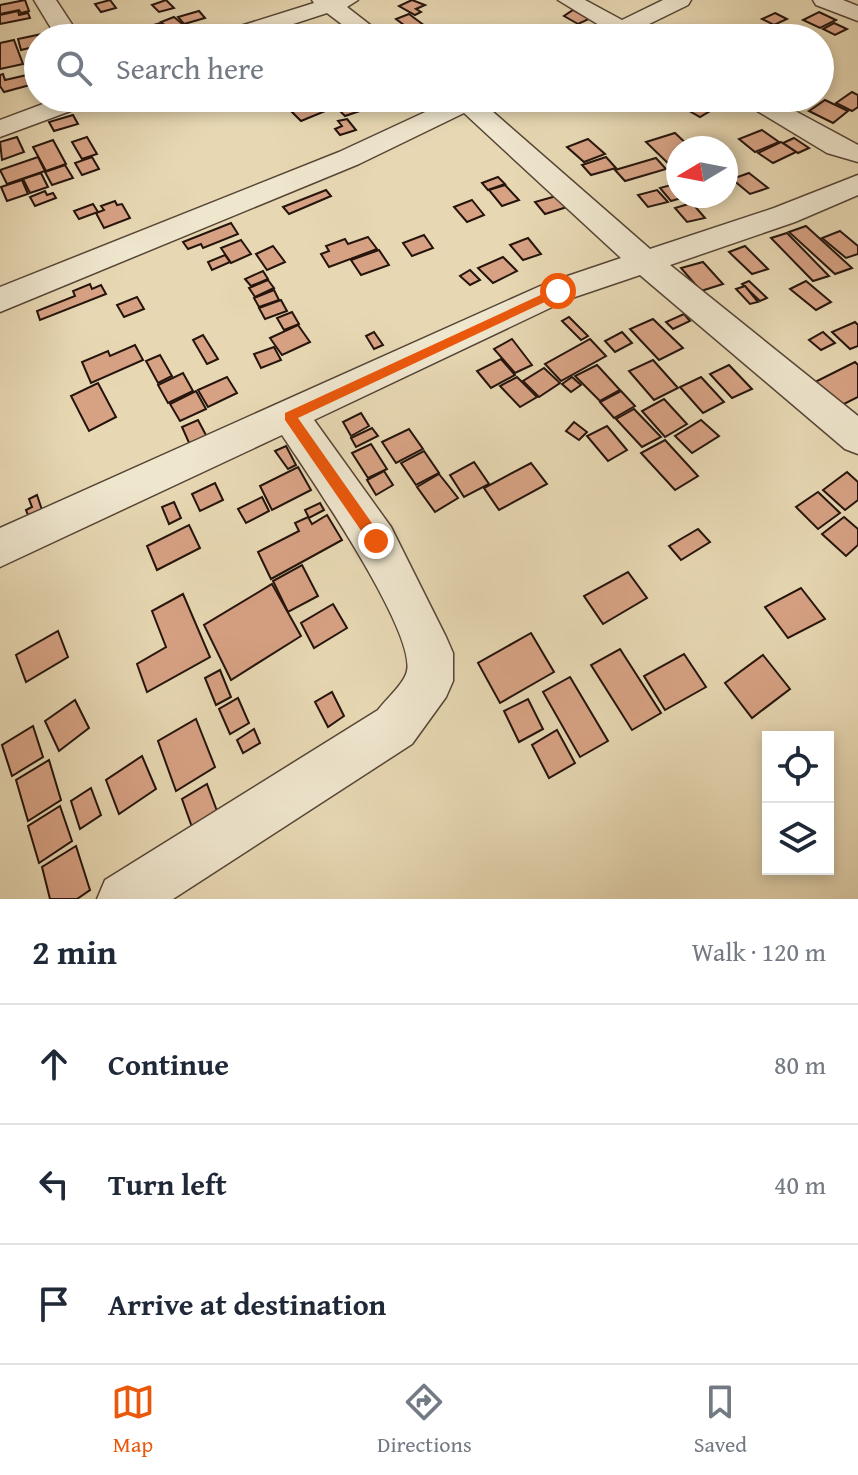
<!DOCTYPE html>
<meta charset="utf-8">
<style>
:root{--surface:#fff;--page:#f2f2f3;--text:#1f2937;--muted:#747a83;--line:#e0e1e3;--accent:#ea580c}
body{margin:0;font-family:"Gentium Book Plus",serif;background:var(--page);color:var(--text)}
.controls{position:absolute;right:24px;bottom:24px;display:grid;overflow:hidden;border-radius:0px;box-shadow:0 4px 12px #0003}
.controls button{width:72px;height:72px;display:grid;place-items:center;padding:0;border:0;border-bottom:2px solid var(--line);background:var(--surface);color:var(--text);font:40px sans-serif}
.compass{position:absolute;left:666px;top:136px;width:72px;height:72px;border-radius:50%;background:var(--surface);box-shadow:0 4px 12px #0003;rotate:260deg}
.stop{position:absolute;width:24px;height:24px;margin:-18px;border:6px solid #ea580c;border-radius:50%;background:#fff}
.stop.end{background:#ea580c;border-color:#fff;box-shadow:0 2px 8px #0008}
.list{margin:0;padding:0;list-style:none}
h2{display:flex;justify-content:space-between;align-items:center;height:104px;margin:0;padding:0 32px;font-size:34px}
h2 small{font-size:26px;font-weight:400;color:var(--muted)}
.list li{display:grid;grid-template-columns:52px 1fr auto;gap:24px;align-items:center;box-sizing:border-box;height:120px;padding:0 32px;border-top:2px solid var(--line)}
.list b{display:block;font-size:30px;white-space:nowrap}
.list em{font-size:26px;font-style:normal;color:var(--muted)}
.icon{flex:none;width:44px;height:44px;fill:none;stroke:currentColor;stroke-width:2;stroke-linecap:round;stroke-linejoin:round}
.map{position:relative;flex:none;width:858px;height:899px;overflow:hidden}
.search{position:absolute;background:var(--surface);box-shadow:0 4px 12px #0003;left:24px;right:24px;top:24px;height:88px;display:flex;align-items:center;gap:20px;box-sizing:border-box;padding:0 28px;border-radius:44px;color:var(--muted);font-size:30px}
.sheet{height:464px;background:var(--surface)}
nav{display:flex;justify-content:space-around;align-items:center;box-sizing:border-box;height:112px;border-top:2px solid var(--line);background:var(--surface);font-size:22px;color:var(--muted)}
nav a{display:grid;justify-items:center;gap:4px}
nav .on{color:var(--accent)}
.map>svg:first-child{display:block}
.building{fill:#d7a284;stroke:#25140c;stroke-width:2}
.lines{fill:none;stroke-linecap:round;stroke-linejoin:round}
.minor-casing{stroke:#564536;stroke-width:3}
.minor{fill:#efe6ce;fill-rule:evenodd}
.route{fill:#ea580c}
</style>
<div class="map">
<svg width="858" height="899" viewBox="0 0 858 899">
<rect width="100%" height="100%" fill="#e7d8b3"/>
<filter id="stains"><feTurbulence type="fractalNoise" baseFrequency=".0025" numOctaves="4"/><feColorMatrix values="0 0 0 0 .2 0 0 0 0 .09 0 0 0 0 .02 0 0 0 .5 -.17"/></filter>
<radialGradient id="worn" r=".72"><stop offset=".6" stop-color="#630" stop-opacity="0"/><stop offset="1" stop-color="#630" stop-opacity=".3"/></radialGradient>
<g class="building">
<path d="M25 0 29 11 21 13 19 10 0 14V5Z"/>
<path d="M110 0 116 8 101 12 95 4Z"/>
<path d="M166 0 174 8 159 12 152 5Z"/>
<path d="M412 0 425 5 416 9 421 12 415 15 399 6Z"/>
<path d="M573 10 589 19 578 24 564 16Z"/>
<path d="M18 11 19 15 28 13 30 18 0 24V15Z"/>
<path d="M199 11 205 18 184 24 178 17Z"/>
<path d="M819 12 836 20 820 28 803 20Z"/>
<path d="M775 13 787 19 774 25 762 19Z"/>
<path d="M409 14 425 26 408 28 396 19Z"/>
<path d="M174 17 186 27 173 32 161 22Z"/>
<path d="M160 23 167 29 150 35 143 28Z"/>
<path d="M834 23 847 29 835 35 823 29Z"/>
<path d="M116 26 127 37 109 38 103 30Z"/>
<path d="M42 34 44 38H38V46L21 50 18 39Z"/>
<path d="M14 40 23 64 0 69V43Z"/>
<path d="M3 74 5 80 27 75 30 85 4 92 0 86V75Z"/>
<path d="M852 92 858 95V107L852 111 836 103Z"/>
<path d="M358 98H378L383 103 345 116 335 106Z"/>
<path d="M325 99 335 107 301 121 292 112Z"/>
<path d="M699 100 715 108 700 117 679 105 686 101 690 103Z"/>
<path d="M825 100 848 111 833 123 809 111Z"/>
<path d="M73 115 78 124 54 131 49 122Z"/>
<path d="M347 119 356 130 340 135 335 129 342 126 338 121Z"/>
<path d="M762 130 779 142 755 152 739 139Z"/>
<path d="M675 133 691 148H678L677 172 646 142Z"/>
<path d="M17 137 24 152 2 160 0 142Z"/>
<path d="M87 137 97 154 82 159 72 142Z"/>
<path d="M794 138 809 148 798 153 783 143Z"/>
<path d="M588 139 605 154 584 162 567 147Z"/>
<path d="M53 140 66 164 46 171 33 147Z"/>
<path d="M781 142 796 152 773 163 758 153Z"/>
<path d="M38 157 45 171 7 184 0 170Z"/>
<path d="M92 157 99 169 82 175 75 163Z"/>
<path d="M606 157 616 168 591 175 582 165Z"/>
<path d="M656 158 666 169 625 181 615 170Z"/>
<path d="M65 165 73 178 52 185 45 172Z"/>
<path d="M41 173 48 187 30 193 23 179Z"/>
<path d="M749 173 768 188 750 194 732 179Z"/>
<path d="M498 177 505 184 488 190 482 183Z"/>
<path d="M22 180 28 194 7 201 1 187Z"/>
<path d="M678 183V196H688L671 201 660 188Z"/>
<path d="M505 185 519 200 502 206 489 190Z"/>
<path d="M326 190 331 196 289 214 283 207Z"/>
<path d="M657 190 668 202 648 207 638 195Z"/>
<path d="M45 191 47 195 53 193 56 198 35 206 30 197Z"/>
<path d="M560 195 570 206 545 214 535 202Z"/>
<path d="M472 200 484 215 467 222 454 207Z"/>
<path d="M115 201 117 205 122 204 130 218 104 228 96 213 104 210 101 206Z"/>
<path d="M692 203 705 218 687 222 675 208Z"/>
<path d="M93 204 98 212 79 219 74 211Z"/>
<path d="M231 223 238 234 203 248 201 244 188 249 183 242Z"/>
<path d="M806 226 852 268 835 274 789 232Z"/>
<path d="M840 231 858 246V254L846 258 822 238Z"/>
<path d="M787 233 829 276 813 281 771 238Z"/>
<path d="M424 235 433 248 412 256 403 243Z"/>
<path d="M368 237 377 249 329 267 321 254 329 251 326 246 345 239 348 244Z"/>
<path d="M528 238 541 254 523 260 510 245Z"/>
<path d="M241 240 251 254 231 263 221 248Z"/>
<path d="M273 246 285 262 267 270 256 254Z"/>
<path d="M745 246 768 269 752 274 729 252Z"/>
<path d="M379 250 389 265 361 275 351 260Z"/>
<path d="M225 255 230 262 212 270 208 262Z"/>
<path d="M503 257 517 271 493 283 478 268Z"/>
<path d="M703 262 723 284 701 291 681 268Z"/>
<path d="M470 270 480 280 470 285 460 276Z"/>
<path d="M263 271 268 279 251 286 245 279Z"/>
<path d="M268 280 274 288 255 297 249 288Z"/>
<path d="M749 281 767 298 760 301 742 284Z"/>
<path d="M806 281 831 302 816 310 790 289Z"/>
<path d="M90 284 92 289 101 285 106 294 40 320 37 311 75 296 73 291Z"/>
<path d="M745 286 758 302 750 304 736 289Z"/>
<path d="M274 290 279 300 259 307 254 298Z"/>
<path d="M137 297 144 309 124 317 117 305Z"/>
<path d="M281 300 287 311 265 319 259 308Z"/>
<path d="M292 312 299 324 284 330 277 318Z"/>
<path d="M684 314 690 321 673 329 666 322Z"/>
<path d="M569 317 588 336 581 340 562 321Z"/>
<path d="M653 319 683 348 659 360 630 329Z"/>
<path d="M855 322 858 325V346L850 349 832 332Z"/>
<path d="M298 325 310 342 282 355 270 338Z"/>
<path d="M374 332 383 345 374 349 366 336Z"/>
<path d="M622 332 632 343 615 352 605 341Z"/>
<path d="M823 332 835 343 821 350 809 340Z"/>
<path d="M203 335 218 359 207 364 193 340Z"/>
<path d="M512 339 532 365 515 373 494 349Z"/>
<path d="M590 339 606 356 561 381 545 364Z"/>
<path d="M135 345 143 360 91 383 82 362 108 351 110 356Z"/>
<path d="M274 347 281 360 261 368 254 354Z"/>
<path d="M160 355 172 376 158 383 146 361Z"/>
<path d="M501 359 515 375 491 388 477 371Z"/>
<path d="M653 360 678 388 654 400 629 371Z"/>
<path d="M855 362 858 365V397L836 408 811 384Z"/>
<path d="M597 365 620 390 600 401 575 376Z"/>
<path d="M729 365 752 389 732 398 710 374Z"/>
<path d="M544 368 560 383 539 397 523 381Z"/>
<path d="M183 373 193 391 168 403 158 385Z"/>
<path d="M227 377 237 393 208 407 198 390Z"/>
<path d="M517 377 537 397 520 407 500 386Z"/>
<path d="M572 377 581 385 571 392 562 384Z"/>
<path d="M701 377 724 402 703 413 680 387Z"/>
<path d="M98 383 116 417 89 431 71 396Z"/>
<path d="M196 391 206 409 180 421 170 404Z"/>
<path d="M621 391 635 406 614 418 600 402Z"/>
<path d="M664 399 687 424 665 437 642 411Z"/>
<path d="M634 409 661 437 642 447 616 419Z"/>
<path d="M361 413 369 426 351 436 343 422Z"/>
<path d="M198 420 207 437 190 445 182 427Z"/>
<path d="M701 420 719 436 692 453 675 436Z"/>
<path d="M574 422 587 432 579 440 566 431Z"/>
<path d="M607 426 627 450 608 461 587 436Z"/>
<path d="M372 428 378 436 356 447 351 438Z"/>
<path d="M409 429 423 449 396 463 382 442Z"/>
<path d="M665 440 698 476 675 490 641 453Z"/>
<path d="M371 444 387 469 368 478 352 453Z"/>
<path d="M286 446 296 465 288 469 275 451Z"/>
<path d="M424 451 439 473 416 485 401 463Z"/>
<path d="M474 462 489 484 464 497 450 475Z"/>
<path d="M531 463 547 484 499 510 484 488Z"/>
<path d="M298 467 311 490 272 510 260 486Z"/>
<path d="M384 471 393 485 376 495 367 480Z"/>
<path d="M847 472 858 482V500L845 510 823 490Z"/>
<path d="M439 474 458 498 435 512 417 487Z"/>
<path d="M215 483 223 500 200 511 192 494Z"/>
<path d="M818 492 840 513 818 529 796 507Z"/>
<path d="M37 495 43 513 30 520 26 510 32 507 29 499Z"/>
<path d="M262 497 269 511 246 523 238 509Z"/>
<path d="M174 502 181 518 169 524 162 507Z"/>
<path d="M320 503 324 510 309 518 305 510Z"/>
<path d="M327 515 342 540 271 579 258 552 299 531 295 523 308 517 312 524Z"/>
<path d="M844 517 858 529V545L846 556 822 534Z"/>
<path d="M189 525 200 548 157 570 147 546Z"/>
<path d="M698 529 710 542 681 560 669 546Z"/>
<path d="M302 565 318 596 288 612 273 581Z"/>
<path d="M628 572 647 598 603 624 584 596Z"/>
<path d="M272 584 301 636 231 680 204 625Z"/>
<path d="M801 588 825 619 788 638 765 607Z"/>
<path d="M183 594 210 657 147 692 137 664 166 647 152 611Z"/>
<path d="M333 604 347 628 314 648 301 623Z"/>
<path d="M58 631 68 657 26 682 16 655Z"/>
<path d="M531 633 554 672 500 703 478 663Z"/>
<path d="M620 649 661 713 632 730 591 665Z"/>
<path d="M684 654 706 687 665 710 644 676Z"/>
<path d="M763 655 790 689 752 718 725 683Z"/>
<path d="M220 670 231 697 216 705 205 678Z"/>
<path d="M570 677 608 741 580 757 543 692Z"/>
<path d="M332 692 344 716 328 727 315 702Z"/>
<path d="M238 698 249 723 230 734 219 709Z"/>
<path d="M528 699 543 729 519 742 504 711Z"/>
<path d="M75 700 89 728 59 751 45 721Z"/>
<path d="M196 719 215 767 176 791 158 741Z"/>
<path d="M33 726 43 757 12 776 2 745Z"/>
<path d="M254 729 260 743 243 753 237 740Z"/>
<path d="M557 730 575 763 549 778 532 745Z"/>
<path d="M142 756 156 789 119 814 106 780Z"/>
<path d="M49 760 61 800 28 821 16 780Z"/>
<path d="M207 784 217 811 192 827 182 799Z"/>
<path d="M91 788 101 815 80 829 71 801Z"/>
<path d="M60 806 72 841 39 863 28 826Z"/>
<path d="M76 846 90 890 77 899H50L42 867Z"/>
</g>
<g class="lines">
<defs>
<g id="minor">
<path d="M34 0H56L81 38H57Z"/>
<path d="M312 0H358L347 7 387 38H360L327 13 250 38H214L218 33 314 3Z"/>
<path d="M558 0H585L622 20 663 0H691L688 5 639 29 648 38H591L604 28Z"/>
<path d="M813 0H843L858 6V21L816 5Z"/>
<path d="M59 98H96L92 103 0 137V120Z"/>
<path d="M449 98H489L484 104 650 249 774 208 858 175V195L795 222 670 265 858 416V454L845 449 640 275 569 299 314 420 391 527 446 637 453 653V681L446 697 412 744 173 899H97L105 880 378 710C386 699 404 684 407 671 416 631 308 474 282 435L0 567V528L547 283 621 258 464 113 359 164 0 312V287L339 152 451 100Z"/>
<path d="M740 98H771L858 145V162L827 153 744 103Z"/>
</g>
</defs>
<use href="#minor" class="minor-casing"/>
<use href="#minor" class="minor"/>
</g>
<path class="route" d="M558 287 564 291 562 294 298 418 381 536V545H371L285 420V413Z"/>
<rect width="100%" height="100%" filter="url(#stains)"/>
<rect width="100%" height="100%" fill="url(#worn)"/>
</svg>
<div class="controls">
<button><svg class="icon" aria-label="locate" viewBox="0 0 24 24"><circle cx="12" cy="12" r="6"/><path d="M12 2v4M12 18v4M2 12h4M18 12h4"/></svg></button>
<button><svg class="icon" aria-label="layers" viewBox="0 0 24 24"><path d="M12 4l9 5-9 5-9-5zM3 14l9 5 9-5"/></svg></button>
</div>
<svg class="compass" viewBox="-18 -18 36 36"><path d="M0-13l5 13h-10z" fill="#e53935"/><path d="M0 13l5-13h-10z" fill="#747a83"/></svg>
<div class="stop" style="left:558px;top:291px"></div>
<div class="stop end" style="left:376px;top:541px"></div>
<div class="search"><svg class="icon" aria-label="search" viewBox="0 0 24 24"><circle cx="10" cy="10" r="6"/><path d="M15 15l6 6"/></svg>Search here</div>
</div>
<section class="sheet">
<h2>2 min<small>Walk · 120 m</small></h2>
<ul class="list">
<li><svg class="icon" aria-label="ahead" viewBox="0 0 24 24"><path d="M12 20V5M6 11l6-6 6 6"/></svg><div><b>Continue</b></div><em>80 m</em></li>
<li><svg class="icon" aria-label="left" viewBox="0 0 24 24"><path d="M17 20v-9H6M10 6l-5 5 5 5"/></svg><div><b>Turn left</b></div><em>40 m</em></li>
<li><svg class="icon" aria-label="arrive" viewBox="0 0 24 24"><path d="M6 21V4h12l-3 4 3 4H6"/></svg><div><b>Arrive at destination</b></div></li>
</ul>
</section>
<nav>
<a class="on"><svg class="icon" aria-label="map" viewBox="0 0 24 24"><path d="M3 6l6-2 6 2 6-2v14l-6 2-6-2-6 2zM9 4v14M15 6v14"/></svg>Map</a>
<a><svg class="icon" aria-label="directions" viewBox="0 0 24 24"><path d="M12 3l9 9-9 9-9-9zM9 14v-3h6M13 9l2 2-2 2"/></svg>Directions</a>
<a><svg class="icon" aria-label="saved" viewBox="0 0 24 24"><path d="M7 4h10v16l-5-4-5 4z"/></svg>Saved</a>
</nav>
